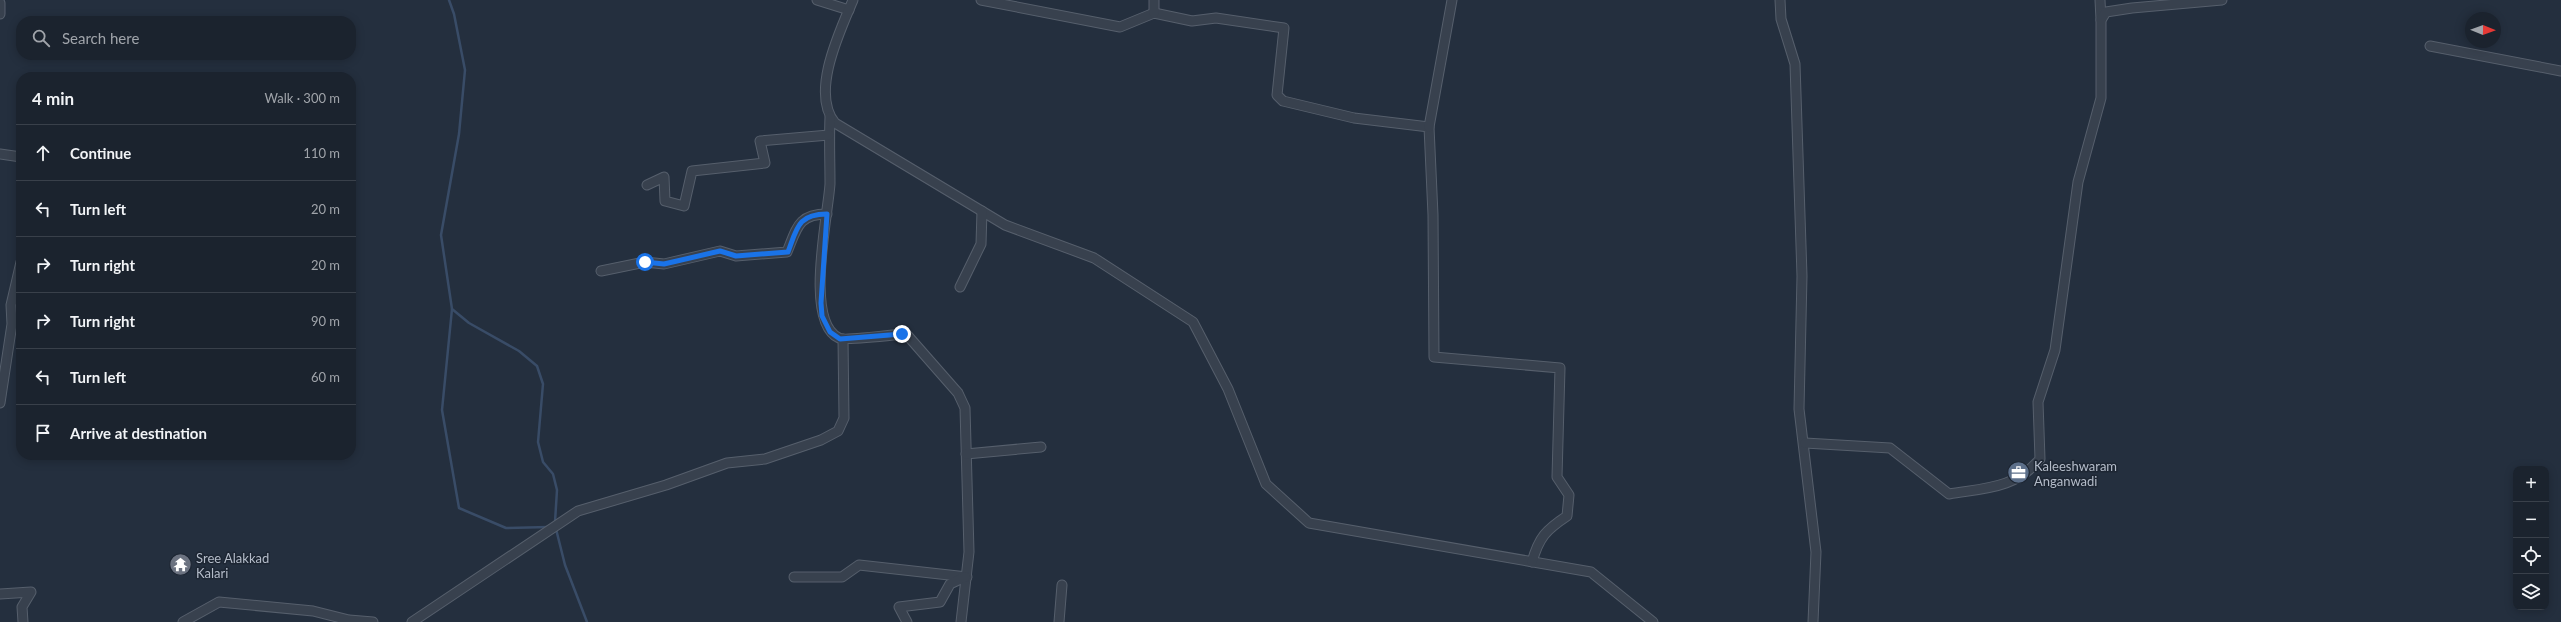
<!DOCTYPE html>
<meta charset="utf-8">
<style>
:root{--surface:#1b232e;--page:#242b36;--text:#f1f3f6;--muted:#a0a4aa;--line:#39404a}
body{margin:0;font-family:Lato,sans-serif;background:var(--page);color:var(--text)}
.controls{position:absolute;right:12px;bottom:12px;display:grid;overflow:hidden;border-radius:8px;box-shadow:0 2px 10px #0003}
.controls button{width:36px;height:36px;display:grid;place-items:center;padding:0;border:0;border-bottom:1px solid var(--line);background:var(--surface);color:var(--text);font:20px sans-serif}
.compass{position:absolute;left:2465px;top:12px;width:36px;height:36px;border-radius:50%;background:var(--surface);box-shadow:0 2px 10px #0003;rotate:91deg}
.stop{position:absolute;width:12px;height:12px;margin:-9px;border:3px solid #1a73e8;border-radius:50%;background:#fff}
.stop.end{background:#1a73e8;border-color:#fff;box-shadow:0 1px 4px #0008}
.list{margin:0;padding:0;list-style:none}
h2{display:flex;justify-content:space-between;align-items:center;height:52px;margin:0;padding:0 16px;font-size:17px}
h2 small{font-size:13px;font-weight:400;color:var(--muted)}
.list li{display:grid;grid-template-columns:26px 1fr auto;gap:12px;align-items:center;box-sizing:border-box;height:56px;padding:0 16px;border-top:1px solid var(--line)}
.list b{display:block;font-size:15px;white-space:nowrap}
.list em{font-size:13px;font-style:normal;color:var(--muted)}
.icon{flex:none;width:22px;height:22px;fill:none;stroke:currentColor;stroke-width:2;stroke-linecap:round;stroke-linejoin:round}
.map{position:relative;flex:none;width:2561px;height:622px;overflow:hidden}
.search{position:absolute;background:var(--surface);box-shadow:0 2px 10px #0003;left:16px;top:16px;width:340px;height:44px;display:flex;align-items:center;gap:10px;box-sizing:border-box;padding:0 14px;border-radius:16px;color:var(--muted);font-size:15px}
.panel{position:absolute;background:var(--surface);box-shadow:0 2px 10px #0003;left:16px;top:72px;width:340px;height:388px;border-radius:16px}
.map>svg:first-child{display:block}
.lines{fill:none;stroke-linecap:round;stroke-linejoin:round}
.stream{stroke:#394c67;stroke-width:2.5}
.minor-casing{stroke:#565f6c;stroke-width:11}
.minor{stroke:#38414e;stroke-width:9}
.route{stroke:#1a73e8;stroke-width:5}
.labels{text-anchor:middle;dominant-baseline:central;stroke-width:3;stroke-linejoin:round;paint-order:stroke}
.poi-label{font-size:13px;fill:#b4bcc9;stroke:#1d2633;text-anchor:start}
</style>
<div class="map">
<svg width="2561" height="622" viewBox="0 0 2561 622">
<rect width="100%" height="100%" fill="#242f3e"/>
<g class="lines">
<g class="stream">
<path d="M449 0 454 14 465 70 459 134 441 235 452 309 469 323 519 351 537 366 543 384 538 442 543 462 553 474 557 490 555 522"/>
<path d="M452 309 442 410 459 508 506 528 548 527"/>
<path d="M556 529 565 565 587 622"/>
</g>
<defs>
<g id="minor">
<path d="M817 0 849 10"/>
<path d="M853 0C840 31 810 93 835 123L1005 225 1094 258 1193 322 1228 389 1266 484 1309 523 1591 572 1653 622"/>
<path d="M981 0 1120 27 1154 13 1192 21 1216 18 1284 28 1277 95 1283 101 1354 118 1429 127 1433 215 1434 357 1560 368 1557 477 1569 495 1567 516C1546 530 1539 537 1532 562"/>
<path d="M1780 0 1781 19 1795 64 1802 276 1799 409 1816 552 1813 622"/>
<path d="M2100 0 2101 20"/>
<path d="M0 3V14"/>
<path d="M1154 13V0"/>
<path d="M2430 46 2561 71"/>
<path d="M830 117C829 139 830 162 830 184 828 216 804 322 839 338 844 341 892 335 902 334L908 336 958 393 965 408 969 552 961 622"/>
<path d="M1429 127 1452 0"/>
<path d="M0 154 21 157"/>
<path d="M647 185 664 177 665 201 684 206 692 171 765 163 760 141 829 135"/>
<path d="M601 271 645 262 664 264 720 251 736 256 787 252C797 228 798 214 827 214"/>
<path d="M960 287 981 244 982 211"/>
<path d="M0 403 12 324 11 305 21 262"/>
<path d="M1805 443 1890 448 1949 494C1984 488 2015 489 2040 459L2038 402 2055 350 2078 182 2101 98V20L2106 12 2132 8 2222 0"/>
<path d="M966 454 1041 447"/>
<path d="M794 577H842L859 565 967 577"/>
<path d="M0 594 31 592 22 607 23 622"/>
<path d="M183 622 219 602 313 611 349 620 373 622"/>
<path d="M412 622 578 511 666 485 727 463 765 459 821 440 838 431 844 418 843 339"/>
<path d="M907 622 899 607 940 602 950 584 965 577"/>
<path d="M1059 622 1062 585"/>
</g>
</defs>
<use href="#minor" class="minor-casing"/>
<use href="#minor" class="minor"/>
</g>
<g class="lines">
<path class="route" d="M645 262 664 264 720 251 736 256 788 252C797 228 798 214 827 214L821 303 822 316 830 332 840 339 902 334"/>
</g>
<defs>
<symbol id="office-disc" viewBox="-11 -11 22 22"><circle r="9.5" fill="#5c6f8a" stroke="#1d2633"/><path d="M-6-3h4V-5.5h4V-3h4V5H-6ZM-1-4.5V-3h2v-1.5ZM-6 0V1H6V0Z" fill="#fff"/></symbol>
<symbol id="temple-disc" viewBox="-11 -11 22 22"><circle r="9.5" fill="#6b7280" stroke="#1d2633"/><path d="M0-6L5-2H3V0L6.5 2.5H4V6H1.5V3h-3V6H-4V2.5H-6.5L-3 0V-2H-5Z" fill="#fff"/></symbol>
</defs>
<g fill-rule="evenodd">
<use href="#office-disc" x="2006" y="460" width="25" height="25"/>
<use href="#temple-disc" x="168" y="552" width="25" height="25"/>
</g>
<g class="labels">
<g class="poi-label">
<text x="2034" y="466">Kaleeshwaram<tspan x="2034" dy="15">Anganwadi</tspan></text>
<text x="196" y="558">Sree Alakkad<tspan x="196" dy="15">Kalari</tspan></text>
</g>
</g>
</svg>
<div class="controls">
<button>+</button>
<button>−</button>
<button><svg class="icon" aria-label="locate" viewBox="0 0 24 24"><circle cx="12" cy="12" r="6"/><path d="M12 2v4M12 18v4M2 12h4M18 12h4"/></svg></button>
<button><svg class="icon" aria-label="layers" viewBox="0 0 24 24"><path d="M12 4l9 5-9 5-9-5zM3 14l9 5 9-5"/></svg></button>
</div>
<svg class="compass" viewBox="-18 -18 36 36"><path d="M0-13l5 13h-10z" fill="#e53935"/><path d="M0 13l5-13h-10z" fill="#a0a4aa"/></svg>
<div class="stop" style="left:645px;top:262px"></div>
<div class="stop end" style="left:902px;top:334px"></div>
<div class="search"><svg class="icon" aria-label="search" viewBox="0 0 24 24"><circle cx="10" cy="10" r="6"/><path d="M15 15l6 6"/></svg>Search here</div>
<section class="panel">
<h2>4 min<small>Walk · 300 m</small></h2>
<ul class="list">
<li><svg class="icon" aria-label="ahead" viewBox="0 0 24 24"><path d="M12 20V5M6 11l6-6 6 6"/></svg><div><b>Continue</b></div><em>110 m</em></li>
<li><svg class="icon" aria-label="left" viewBox="0 0 24 24"><path d="M17 20v-9H6M10 6l-5 5 5 5"/></svg><div><b>Turn left</b></div><em>20 m</em></li>
<li><svg class="icon" aria-label="right" viewBox="0 0 24 24"><path d="M7 20v-9h11M14 6l5 5-5 5"/></svg><div><b>Turn right</b></div><em>20 m</em></li>
<li><svg class="icon" aria-label="right" viewBox="0 0 24 24"><path d="M7 20v-9h11M14 6l5 5-5 5"/></svg><div><b>Turn right</b></div><em>90 m</em></li>
<li><svg class="icon" aria-label="left" viewBox="0 0 24 24"><path d="M17 20v-9H6M10 6l-5 5 5 5"/></svg><div><b>Turn left</b></div><em>60 m</em></li>
<li><svg class="icon" aria-label="arrive" viewBox="0 0 24 24"><path d="M6 21V4h12l-3 4 3 4H6"/></svg><div><b>Arrive at destination</b></div></li>
</ul>
</section>
</div>
